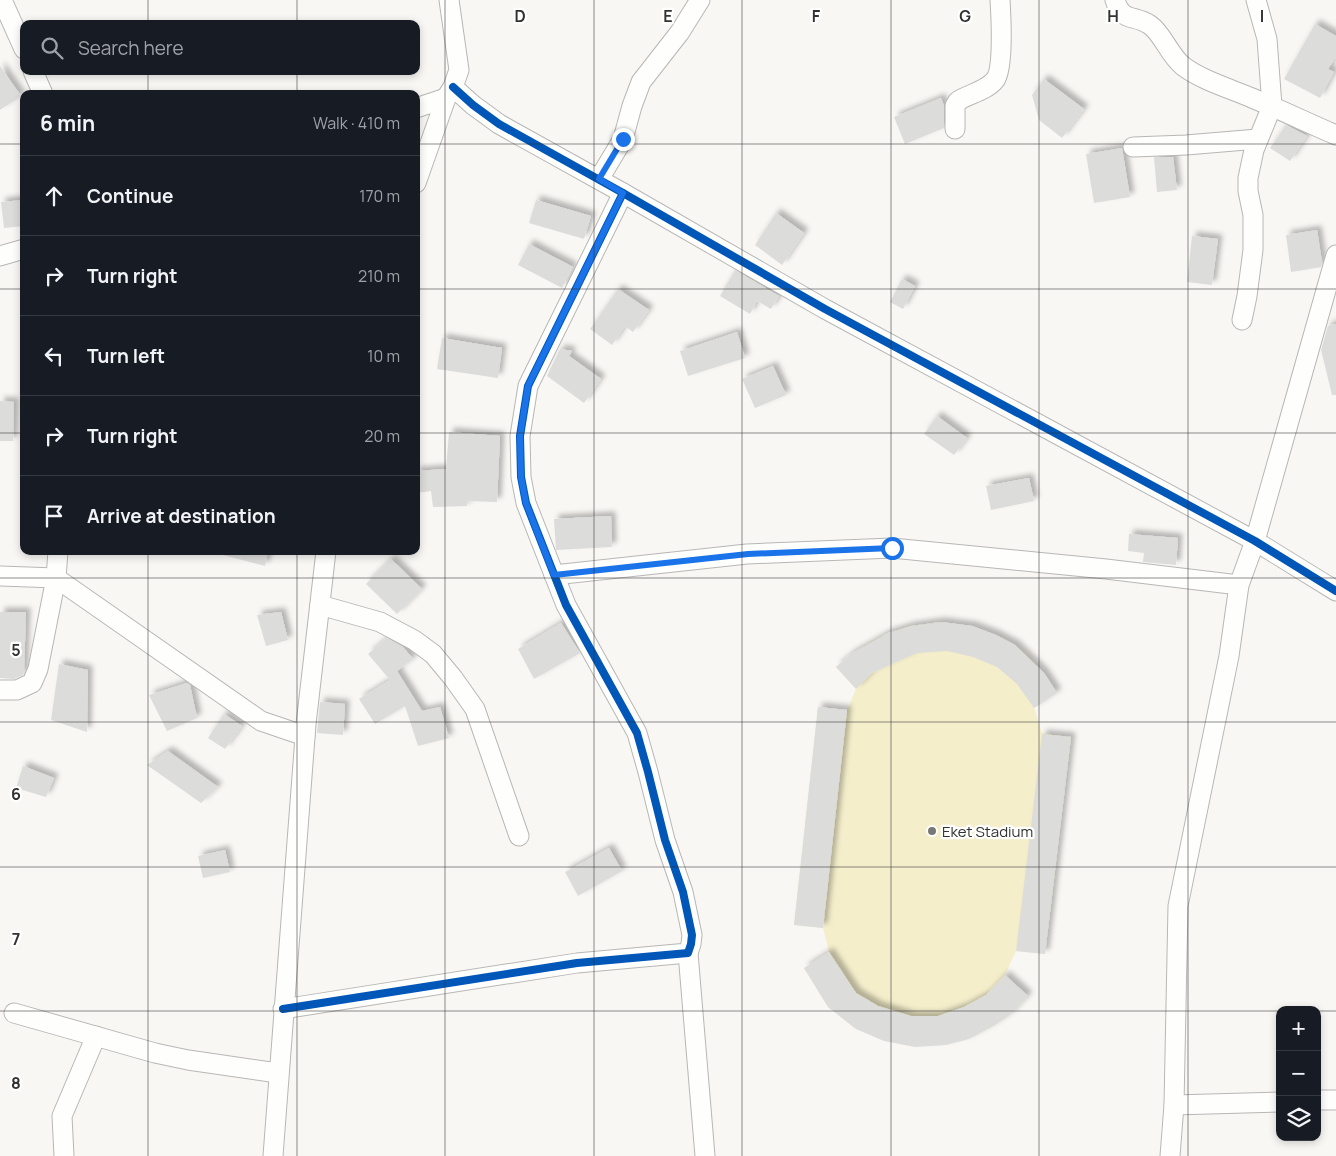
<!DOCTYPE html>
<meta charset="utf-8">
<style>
:root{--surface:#171b24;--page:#20242c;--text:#f1f3f6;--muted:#9ea1a6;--line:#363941}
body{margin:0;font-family:Manrope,sans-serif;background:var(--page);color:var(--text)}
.controls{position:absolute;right:15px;bottom:15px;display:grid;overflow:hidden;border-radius:10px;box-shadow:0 2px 8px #0003}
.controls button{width:45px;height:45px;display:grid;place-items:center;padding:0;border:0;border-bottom:1px solid var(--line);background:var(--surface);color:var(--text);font:25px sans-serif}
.stop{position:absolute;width:15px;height:15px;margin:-11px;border:4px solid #1a73e8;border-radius:50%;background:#fff}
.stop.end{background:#1a73e8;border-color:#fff;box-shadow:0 1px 5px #0008}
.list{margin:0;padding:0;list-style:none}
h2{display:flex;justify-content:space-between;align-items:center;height:65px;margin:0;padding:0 20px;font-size:21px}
h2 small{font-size:16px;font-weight:400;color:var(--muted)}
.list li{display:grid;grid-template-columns:32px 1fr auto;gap:15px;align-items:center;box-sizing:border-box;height:80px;padding:0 20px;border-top:1px solid var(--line)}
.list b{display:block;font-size:19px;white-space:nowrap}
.list em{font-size:16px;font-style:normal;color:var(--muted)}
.icon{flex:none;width:28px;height:28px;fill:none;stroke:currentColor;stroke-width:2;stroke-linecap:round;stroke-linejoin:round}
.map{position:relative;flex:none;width:1336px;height:1156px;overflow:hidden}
.search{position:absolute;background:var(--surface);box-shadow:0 2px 8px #0003;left:20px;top:20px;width:400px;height:55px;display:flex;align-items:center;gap:12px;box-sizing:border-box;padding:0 18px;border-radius:10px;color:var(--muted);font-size:19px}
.panel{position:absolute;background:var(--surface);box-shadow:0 2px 8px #0003;left:20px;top:90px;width:400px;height:465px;border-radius:10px}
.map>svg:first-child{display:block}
.green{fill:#f4eecb}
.building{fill:#dcdcda;filter:url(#shadow)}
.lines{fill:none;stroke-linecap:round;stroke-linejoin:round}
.minor-casing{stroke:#b8b7b5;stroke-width:21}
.minor{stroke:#fefefd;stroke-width:19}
.cycleway-casing{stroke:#fff;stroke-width:11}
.cycleway{stroke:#0057b8;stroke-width:8}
.route{stroke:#1a73e8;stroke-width:6}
.grid{fill:none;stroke:#323230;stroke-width:1;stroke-opacity:0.55}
.poi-dot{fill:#777775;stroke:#fff;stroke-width:2}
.labels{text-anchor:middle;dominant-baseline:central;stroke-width:4.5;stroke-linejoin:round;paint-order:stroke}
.poi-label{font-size:15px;fill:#323230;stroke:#fff;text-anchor:start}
.grid-label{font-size:16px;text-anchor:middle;font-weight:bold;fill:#323230;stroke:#fff;stroke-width:4.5;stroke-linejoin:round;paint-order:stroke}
</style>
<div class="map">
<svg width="1336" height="1156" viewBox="0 0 1336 1156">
<defs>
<filter id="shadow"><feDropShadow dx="4.5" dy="-4.5" stdDeviation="2.5" flood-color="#0004"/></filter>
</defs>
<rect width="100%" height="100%" fill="#f8f7f4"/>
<path class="green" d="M941 622C999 630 1025 643 1057 693L1034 708 1042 733 1071 737 1045 954 1016 951 1005 975 1028 996 1011 1014 995 1025 969 1039 856 1029 828 1007 804 968 829 952 823 928 794 925 818 707 847 710 856 689 836 667C858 649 882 632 910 626 920 624 931 623 941 622Z"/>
<g class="building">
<path d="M1315 24 1336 36V57L1328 69 1334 72 1320 98 1284 79Z"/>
<path d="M0 66 21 96 0 110Z"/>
<path d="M1044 79 1084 109 1062 138 1039 120 1032 95Z"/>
<path d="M941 98 944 106V128L905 144 894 117Z"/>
<path d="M1286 125 1307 136 1290 161 1270 148Z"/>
<path d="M1122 148 1130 197 1094 203 1086 154Z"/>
<path d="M1154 157H1173L1177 190 1157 192Z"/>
<path d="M24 200V226L4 228 1 202Z"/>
<path d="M536 200 591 216 584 239 529 223Z"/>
<path d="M776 213 804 233 782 265 755 245Z"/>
<path d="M1317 230 1322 262 1321 267 1291 272 1286 235Z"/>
<path d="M1192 236 1218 239 1212 285 1187 282Z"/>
<path d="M529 244 573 267 562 288 518 265Z"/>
<path d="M735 270 779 296 771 309 757 301 750 314 720 296Z"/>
<path d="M902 279 915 286 903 309 890 302Z"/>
<path d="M618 289 649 310 633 332 625 326 612 345 590 329Z"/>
<path d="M1336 324V395H1332L1321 350 1328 326Z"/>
<path d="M737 332 745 358 688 376 680 351Z"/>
<path d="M442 338 502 348 498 378 437 369Z"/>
<path d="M560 349 572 351 569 356 601 379 584 403 547 376Z"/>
<path d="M773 366 786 395 755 408 742 379Z"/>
<path d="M0 401 14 402 13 441H0Z"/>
<path d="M937 416 967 438 954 455 924 434Z"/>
<path d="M449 432 500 436 497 502 467 501V506L433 507 431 491 416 493V471L446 469Z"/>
<path d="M1029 478 1034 501 991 510 986 486Z"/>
<path d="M611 516 612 547 556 550 554 519Z"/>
<path d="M1129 534 1178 538 1176 565 1143 562 1144 553 1128 551Z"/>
<path d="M224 551H268L265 566 223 555Z"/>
<path d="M391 559 422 589 397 614 366 584Z"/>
<path d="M0 612H26L24 672 23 675 14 679 0 678Z"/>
<path d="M281 612 288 640 266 646 257 615Z"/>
<path d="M941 622 972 626 996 635 1015 645 1044 673 1057 693 1034 708 1017 684 997 667 973 657 947 651 917 653 894 663 872 673 856 689 836 667 851 654 888 633 911 626Z"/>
<path d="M561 623 580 653 534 679 518 649Z"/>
<path d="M387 638 403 647 413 659 397 671 422 711 440 707 449 738 418 746 405 706 375 724 359 699 390 680 368 654Z"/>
<path d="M59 664 88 670 87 732 51 720Z"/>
<path d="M187 683 190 685 197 718 167 731 149 695Z"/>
<path d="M320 702 345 704 343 735 317 733Z"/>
<path d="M818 707 847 710 823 928 794 925Z"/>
<path d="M224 714 242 726 225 749 208 738Z"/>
<path d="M1042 734 1071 737 1045 954 1016 951Z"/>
<path d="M168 751 218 787 201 803 147 765Z"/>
<path d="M23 766 54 778 46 797 16 788Z"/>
<path d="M609 848 622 871 578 896 565 872Z"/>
<path d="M225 850 230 872 203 878 198 856Z"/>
<path d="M829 952 856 993 878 1006 911 1016H938L964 1007 986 995 1005 975 1028 996 1011 1014 995 1025 969 1039 946 1045 915 1047 884 1041 856 1029 828 1007 804 968Z"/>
</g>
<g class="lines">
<defs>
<g id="minor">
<path d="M2 0 24 49"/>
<path d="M1115 0C1122 23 1134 14 1150 25 1163 34 1169 55 1183 66 1201 80 1231 89 1252 98 1281 110 1308 123 1336 135"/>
<path d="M33 71 43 94"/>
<path d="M453 87 473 105 499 124 623 193 825 309 1255 541 1336 591"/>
<path d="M416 108 446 98"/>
<path d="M955 129V106L958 101C969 94 986 91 995 80 1004 69 1001 16 1000 0"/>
<path d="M1133 147 1186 145 1258 139"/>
<path d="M599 179 623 139 632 106 641 82 680 32 700 0"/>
<path d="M416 183 446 98 453 87 459 70 449 0"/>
<path d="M0 256 24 249"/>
<path d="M1242 320 1247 296 1253 250V215L1248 191V178L1254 150 1272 106 1267 39 1256 0"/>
<path d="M554 575 747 554 892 548 1106 569 1239 585"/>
<path d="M0 576 56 578 261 721 305 736"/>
<path d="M320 605 380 622 414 640 433 654 453 678 475 709 519 836"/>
<path d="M0 690H17L32 683 38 669 56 578 58 551"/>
<path d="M688 953 705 1156"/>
<path d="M283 1009 577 963 688 953 691 944 692 935 683 892 665 840 648 772 637 733 566 605 526 503 521 477 520 436 528 386 623 193"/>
<path d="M14 1013 155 1053 188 1060 278 1073"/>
<path d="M1317 1100H1336"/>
<path d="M1174 1105 1280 1102"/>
<path d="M64 1156 62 1116 96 1036"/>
<path d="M273 1156 306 724 326 551"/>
<path d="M1170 1156 1174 1105 1178 906 1229 656 1239 585 1255 541 1336 255"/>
</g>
</defs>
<use href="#minor" class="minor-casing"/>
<use href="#minor" class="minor"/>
<defs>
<g id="cycleway">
<path d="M453 87 473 105 499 124 623 193 825 309 1255 541 1336 591"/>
<path d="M283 1009 577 963 688 953 691 944 692 935 683 892 665 840 648 772 637 733 566 605 526 503 521 477 520 436 528 386 623 193"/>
</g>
</defs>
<use href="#cycleway" class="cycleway-casing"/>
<use href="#cycleway" class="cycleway"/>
</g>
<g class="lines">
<path class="route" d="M623 139 599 179 623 193 528 386 520 436 521 477 526 503 554 575 748 554 892 548"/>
</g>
<path class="grid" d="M148 0V24M297 0V24M445 0V1156M594 0V1156M742 0V1156M891 0V1156M1039 0V1156M1188 0V1156M148 71V94M297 71V94M0 144H24M416 144H1336M0 289H24M416 289H1336M0 433H24M416 433H1336M148 551V1156M297 551V1156M0 578H1336M0 722H1336M0 867H1336M0 1011H1280M1317 1011H1336"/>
<circle class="poi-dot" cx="932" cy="831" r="5"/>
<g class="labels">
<g class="poi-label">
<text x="942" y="831">Eket Stadium</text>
</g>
</g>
<g class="grid-label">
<text x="520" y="22">D</text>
<text x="668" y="22">E</text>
<text x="816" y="22">F</text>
<text x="965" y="22">G</text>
<text x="1113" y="22">H</text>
<text x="1262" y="22">I</text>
<text x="16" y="656">5</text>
<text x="16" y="800">6</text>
<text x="16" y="945">7</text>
<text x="16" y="1089">8</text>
</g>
</svg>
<div class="controls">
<button>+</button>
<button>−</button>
<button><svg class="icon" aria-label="layers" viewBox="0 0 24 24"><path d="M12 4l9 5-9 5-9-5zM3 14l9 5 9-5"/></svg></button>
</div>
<div class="stop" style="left:892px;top:548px"></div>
<div class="stop end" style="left:623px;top:139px"></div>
<div class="search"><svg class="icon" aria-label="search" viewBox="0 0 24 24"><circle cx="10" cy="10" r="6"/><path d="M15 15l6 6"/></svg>Search here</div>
<section class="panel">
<h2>6 min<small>Walk · 410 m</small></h2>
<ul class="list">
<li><svg class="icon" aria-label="ahead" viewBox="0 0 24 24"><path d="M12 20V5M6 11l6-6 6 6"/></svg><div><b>Continue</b></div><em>170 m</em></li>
<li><svg class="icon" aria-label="right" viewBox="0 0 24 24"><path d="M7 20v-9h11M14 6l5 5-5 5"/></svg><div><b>Turn right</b></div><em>210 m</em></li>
<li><svg class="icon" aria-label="left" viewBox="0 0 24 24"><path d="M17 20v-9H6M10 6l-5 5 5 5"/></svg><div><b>Turn left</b></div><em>10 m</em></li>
<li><svg class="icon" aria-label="right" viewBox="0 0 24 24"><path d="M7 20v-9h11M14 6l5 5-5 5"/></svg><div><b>Turn right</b></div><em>20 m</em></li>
<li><svg class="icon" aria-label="arrive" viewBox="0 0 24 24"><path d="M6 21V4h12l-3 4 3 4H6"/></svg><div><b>Arrive at destination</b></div></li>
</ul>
</section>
</div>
